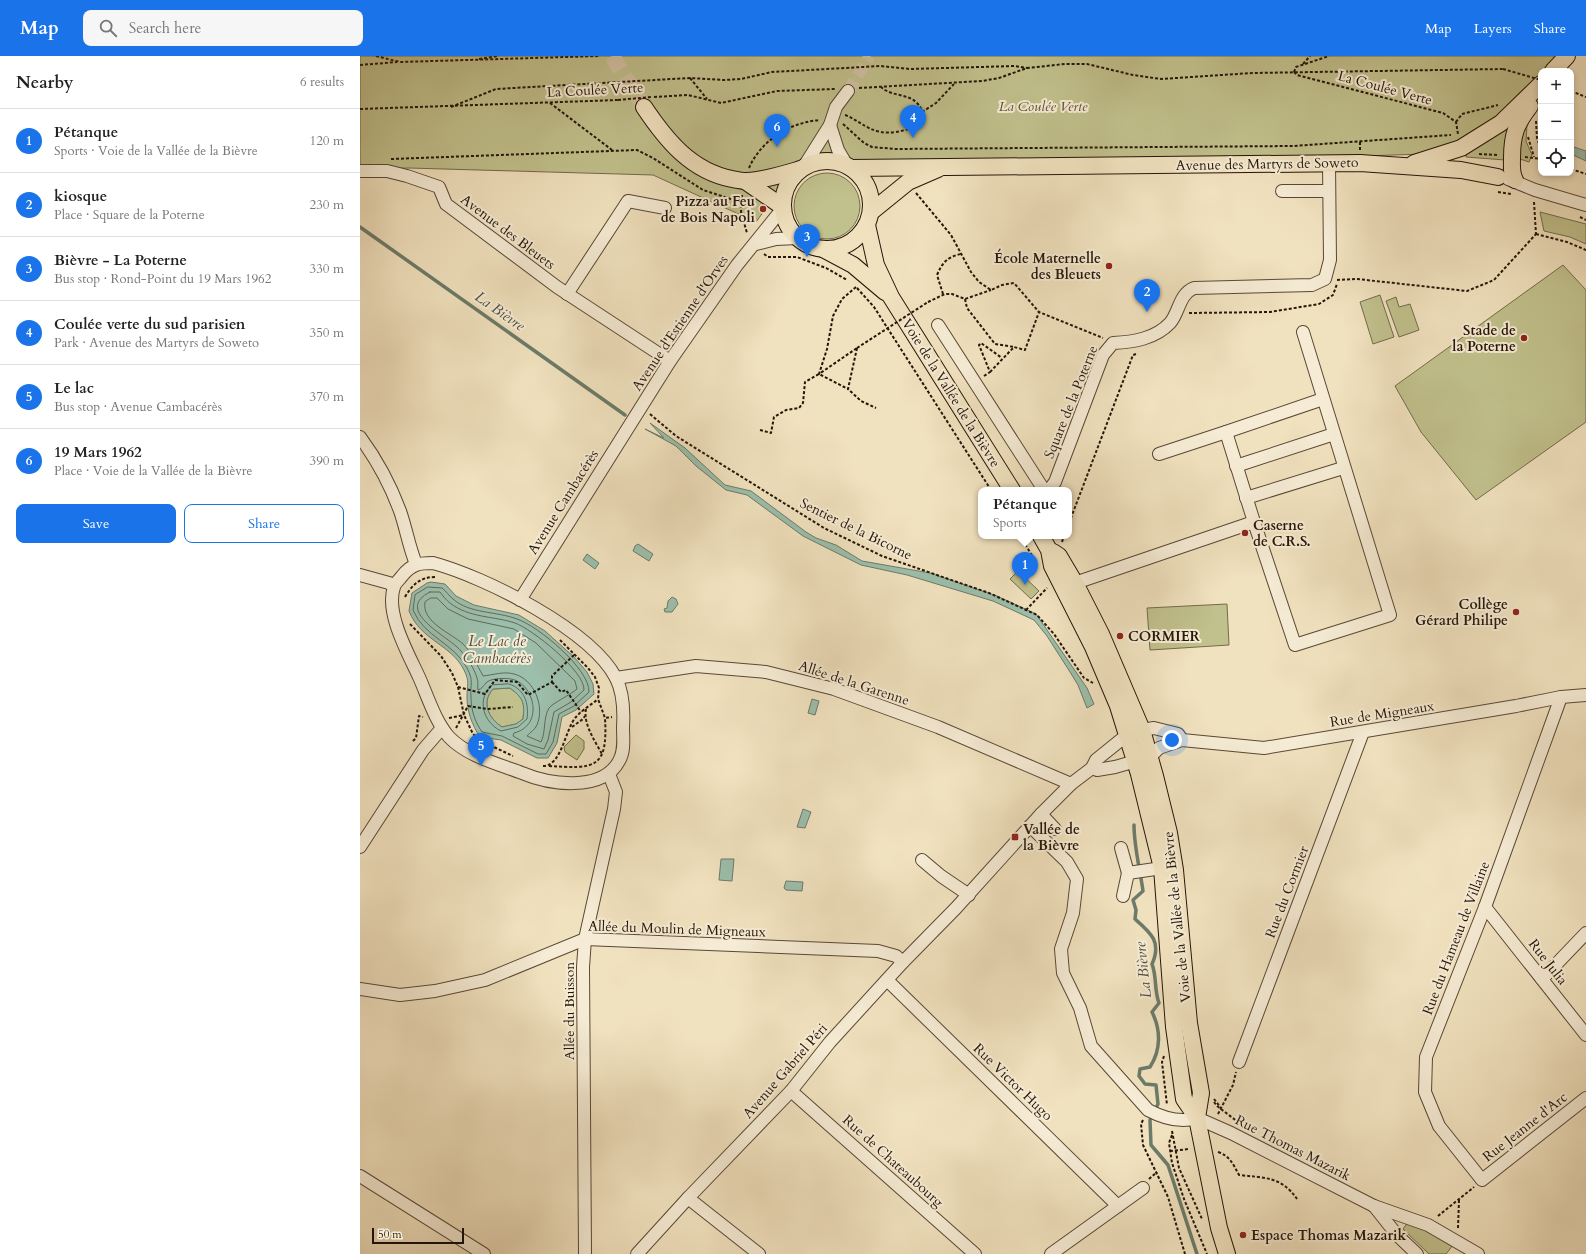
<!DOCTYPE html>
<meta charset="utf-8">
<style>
:root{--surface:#fff;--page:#f6f6f6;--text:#222;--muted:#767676;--line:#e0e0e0;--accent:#1a73e8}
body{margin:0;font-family:Cardo,serif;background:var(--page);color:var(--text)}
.controls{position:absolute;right:12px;top:12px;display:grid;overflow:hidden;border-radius:8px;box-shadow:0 2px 6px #0003}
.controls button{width:36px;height:36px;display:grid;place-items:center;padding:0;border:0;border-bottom:1px solid var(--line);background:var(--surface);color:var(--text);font:20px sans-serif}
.scale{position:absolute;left:12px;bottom:10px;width:92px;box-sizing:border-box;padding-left:4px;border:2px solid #251508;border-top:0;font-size:11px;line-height:14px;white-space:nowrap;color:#251508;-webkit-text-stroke:3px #f6ecd5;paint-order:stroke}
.you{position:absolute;left:812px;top:684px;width:14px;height:14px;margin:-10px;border:3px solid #fff;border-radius:50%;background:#1a73e8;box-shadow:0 0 0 6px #1a73e833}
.badge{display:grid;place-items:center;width:26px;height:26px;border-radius:50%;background:var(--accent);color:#fff;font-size:13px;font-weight:700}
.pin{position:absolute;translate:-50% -33px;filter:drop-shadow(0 1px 2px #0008)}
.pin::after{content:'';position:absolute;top:21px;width:14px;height:12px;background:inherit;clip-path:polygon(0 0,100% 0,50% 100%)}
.popup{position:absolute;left:618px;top:431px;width:94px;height:52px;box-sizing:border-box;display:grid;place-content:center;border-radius:8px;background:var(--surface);filter:drop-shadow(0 1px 3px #0005);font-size:13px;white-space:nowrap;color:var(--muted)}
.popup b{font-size:15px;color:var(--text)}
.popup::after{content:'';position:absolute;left:50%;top:100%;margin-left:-8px;border:8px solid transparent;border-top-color:var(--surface)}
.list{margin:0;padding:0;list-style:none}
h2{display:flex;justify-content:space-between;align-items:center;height:52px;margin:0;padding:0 16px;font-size:17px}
h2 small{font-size:13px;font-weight:400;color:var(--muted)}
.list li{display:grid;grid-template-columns:26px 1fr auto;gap:12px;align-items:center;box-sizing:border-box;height:64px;padding:0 16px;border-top:1px solid var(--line)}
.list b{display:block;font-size:15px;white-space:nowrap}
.list p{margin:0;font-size:13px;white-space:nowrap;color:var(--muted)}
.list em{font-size:13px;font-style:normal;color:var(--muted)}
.actions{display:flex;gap:8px;padding:12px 16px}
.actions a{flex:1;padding:9px 0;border:1px solid var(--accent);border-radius:8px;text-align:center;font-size:14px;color:var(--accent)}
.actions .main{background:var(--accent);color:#fff}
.icon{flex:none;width:22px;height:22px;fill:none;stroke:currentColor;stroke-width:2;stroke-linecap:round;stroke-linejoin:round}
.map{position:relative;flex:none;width:1226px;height:1198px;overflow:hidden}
header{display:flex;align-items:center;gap:24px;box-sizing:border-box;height:56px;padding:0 20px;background:var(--accent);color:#fff}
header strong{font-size:19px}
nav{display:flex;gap:22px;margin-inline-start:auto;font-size:14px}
.search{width:280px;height:36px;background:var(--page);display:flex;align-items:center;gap:10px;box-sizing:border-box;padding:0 14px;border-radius:8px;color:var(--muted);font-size:15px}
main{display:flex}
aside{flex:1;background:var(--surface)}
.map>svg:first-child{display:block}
.green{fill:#c1c18d;stroke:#736b4a}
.water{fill:#9cbfac;stroke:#6c7b6a;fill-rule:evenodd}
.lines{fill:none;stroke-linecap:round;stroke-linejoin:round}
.shore{stroke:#606a5a;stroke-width:1}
.stream{stroke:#6c7b6a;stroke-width:3.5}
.minor-tunnel{stroke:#d2c3a4;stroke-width:12;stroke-dasharray:12 6;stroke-linecap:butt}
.major-tunnel{stroke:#d2c3a4;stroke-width:16;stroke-dasharray:16 8;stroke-linecap:butt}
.minor-casing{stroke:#584836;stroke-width:14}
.major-casing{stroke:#251508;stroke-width:18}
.path{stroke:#251508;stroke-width:2;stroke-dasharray:3 2;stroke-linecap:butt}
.minor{stroke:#f6ecd5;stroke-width:12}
.major{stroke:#f1e2bf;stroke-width:16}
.path-bridge{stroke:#251508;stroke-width:2;stroke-dasharray:3 2;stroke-linecap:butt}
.poi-dot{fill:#8f2418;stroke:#f6ecd5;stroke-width:1.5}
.labels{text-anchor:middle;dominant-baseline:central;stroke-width:4;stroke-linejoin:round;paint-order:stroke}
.street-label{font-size:14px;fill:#251508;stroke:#f6ecd5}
.park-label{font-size:14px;font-style:italic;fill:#5c5137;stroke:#f6ecd5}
.poi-label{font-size:14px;font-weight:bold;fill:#251508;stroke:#f6ecd5;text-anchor:end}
.water-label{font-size:15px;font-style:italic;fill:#4f5041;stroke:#f6ecd5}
</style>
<header>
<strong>Map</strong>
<div class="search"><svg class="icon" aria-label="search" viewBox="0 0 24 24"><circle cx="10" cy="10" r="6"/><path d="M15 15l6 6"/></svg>Search here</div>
<nav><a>Map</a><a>Layers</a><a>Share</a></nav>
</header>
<main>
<aside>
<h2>Nearby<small>6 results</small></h2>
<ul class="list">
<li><span class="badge">1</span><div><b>Pétanque</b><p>Sports · Voie de la Vallée de la Bièvre</p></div><em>120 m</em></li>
<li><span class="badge">2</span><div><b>kiosque</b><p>Place · Square de la Poterne</p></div><em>230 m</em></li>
<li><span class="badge">3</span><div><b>Bièvre - La Poterne</b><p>Bus stop · Rond-Point du 19 Mars 1962</p></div><em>330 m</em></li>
<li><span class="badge">4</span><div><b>Coulée verte du sud parisien</b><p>Park · Avenue des Martyrs de Soweto</p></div><em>350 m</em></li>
<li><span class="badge">5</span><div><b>Le lac</b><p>Bus stop · Avenue Cambacérès</p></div><em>370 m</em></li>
<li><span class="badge">6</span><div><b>19 Mars 1962</b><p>Place · Voie de la Vallée de la Bièvre</p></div><em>390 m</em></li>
</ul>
<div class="actions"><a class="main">Save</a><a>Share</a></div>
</aside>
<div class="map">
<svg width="1226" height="1198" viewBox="0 0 1226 1198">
<rect width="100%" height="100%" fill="#f1e2bf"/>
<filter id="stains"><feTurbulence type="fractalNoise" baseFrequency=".005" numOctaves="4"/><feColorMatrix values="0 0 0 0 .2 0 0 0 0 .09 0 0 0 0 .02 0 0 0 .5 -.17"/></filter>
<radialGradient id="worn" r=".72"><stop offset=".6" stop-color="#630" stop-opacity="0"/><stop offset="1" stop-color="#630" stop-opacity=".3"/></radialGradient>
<g class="green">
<path d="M0 0H1199L1186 15H1181V20L1156 48 1113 79 1065 98 938 102 591 107H439L396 166 293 119 49 112 0 113Z"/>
<path d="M1150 68 1145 104 1106 101 1107 94Z"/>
<path d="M1167 69 1166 85 1172 99 1169 106 1160 103C1154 90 1159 80 1167 69Z"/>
<circle cx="467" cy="150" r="33"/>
<path d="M1180 156 1226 168V188L1210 181 1184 175Z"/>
<path d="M1203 209 1226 234V366L1116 444 1061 376 1035 330Z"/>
<path d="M1020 239 1034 281 1013 288 1000 246Z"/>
<path d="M1036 241 1039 251 1050 248 1059 274 1039 281 1026 245Z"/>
<path d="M658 515 679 535 671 543 650 523Z"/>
<path d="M867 548 869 589 790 594 787 552Z"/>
<path d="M150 632C163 642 165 646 163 663L156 668 142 671C128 662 121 646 133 633Z"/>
<path d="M216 679 224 685V693L217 704 205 696 204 691Z"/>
<path d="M1049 1165 1093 1189 1086 1198H1069L1043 1173Z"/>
</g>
<g class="water">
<path d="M1211 90 1226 95V105L1211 98Z"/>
<path d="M290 367 325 392 365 429 391 435 446 476 456 482 476 489 502 505 570 517 637 540 676 558 727 632 734 648 727 652 718 629 710 616 687 580 674 564 633 545 547 519 501 509 443 480 387 439 366 434 336 410 316 390 285 373 304 382Z"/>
<path d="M278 488 293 498 289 505 273 495 275 490Z"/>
<path d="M227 498 239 507 235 513 223 504Z"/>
<path d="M71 526 85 528 96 540 114 549 159 559 185 575 214 601 227 616 233 628 234 638 216 654 202 661 197 687 188 702H177L141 684 120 681C112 669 107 655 107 641 107 629 110 626 104 614 91 588 61 585 49 555L52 537 67 527ZM150 632C163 642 165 646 163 663L156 668 142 671C128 662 121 646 133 633Z"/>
<path d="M312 541 316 543 318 548 312 556H305L304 553 307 552 308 545Z"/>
<path d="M452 643 459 645 455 659 448 657Z"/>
<path d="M443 753 451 756 445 772 437 771Z"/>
<path d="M361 803H374L372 825 359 824Z"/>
<path d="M426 825 443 826 442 835 426 834 424 832Z"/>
</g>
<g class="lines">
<g class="shore">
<path d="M68 531 82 532C86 535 89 540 93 543 110 558 136 555 157 563 178 570 230 613 229 636L214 650 199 658 193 686 186 698H178L142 680 122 676C115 666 111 654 111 641 110 628 114 625 107 612 94 587 64 581 53 554L55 539Z"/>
<path d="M70 536H80C83 540 86 544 90 547 109 562 134 560 155 567 172 573 225 615 224 634L211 646 194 656 188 684 184 693 167 688 153 680 154 677C185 669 174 627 151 623 145 622 132 622 127 626 124 629 122 633 118 634 117 630 119 626 117 622 114 612 108 603 101 595 90 581 32 555 70 536Z"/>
<path d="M71 542H77L88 553 108 563 154 573 176 587 215 625 217 633C210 639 193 647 189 652 183 662 186 676 181 686L167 680C170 676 175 674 177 669 185 650 174 623 154 618 144 615 133 619 123 620 117 609 112 597 103 588 91 577 61 566 65 546Z"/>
<path d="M149 628C165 633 169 648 167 663L158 671 141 675C123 666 116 643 132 629Z"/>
</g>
<g class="stream">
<path d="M0 171 265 359"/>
<path d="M774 769C774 791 780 813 783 835L773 844 776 854 775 863C791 877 802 886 792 908 797 921 794 934 799 947L792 956C801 974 801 994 790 1011L780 1013 779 1020 785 1028 796 1029 798 1048 790 1064 791 1089 808 1109 837 1198"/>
</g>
<path class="minor-tunnel" d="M488 35 510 0"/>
<path class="major-tunnel" d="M252 0 284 51"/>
<defs>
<g id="minor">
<path d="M470 69 478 94 488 111"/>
<path d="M443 112 470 69 476 51 488 35"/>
<path d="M0 115H27L47 120 79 131 86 148 197 231 310 305"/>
<path d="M1148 123 1175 134 1226 149"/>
<path d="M922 135H969"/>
<path d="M396 188 416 183 438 182"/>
<path d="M207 238 268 145 305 152"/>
<path d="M578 269 684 434"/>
<path d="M866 376 963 343"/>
<path d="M0 381C17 404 30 428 40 455 46 472 49 491 56 508"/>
<path d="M876 410 974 378"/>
<path d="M689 434 695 426 743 299 753 287C773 286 795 283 810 267 819 257 819 238 834 232L952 229 965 223 970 204 969 107"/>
<path d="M886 442 983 412"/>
<path d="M894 466 935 589 1030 559 943 276"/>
<path d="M73 507C125 521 231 574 256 622 263 636 264 655 263 671 263 682 265 695 259 705 242 737 188 728 162 717 138 708 107 700 89 681 75 665 68 641 59 621 48 597 25 557 34 531 35 527 40 523 42 520 46 515 50 511 56 509 61 507 68 507 73 507Z"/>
<path d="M0 519 29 527 34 530"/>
<path d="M715 527 894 466 866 376 799 398"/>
<path d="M160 544 310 305 377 209 423 152"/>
<path d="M256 622 336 610 406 616 474 633 578 671 711 728"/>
<path d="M1201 641 1125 851 1066 1001 1065 1036 1079 1070 1122 1124 1226 1042"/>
<path d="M732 712 737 714 755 711 790 701 799 692 822 684 904 692 1156 650 1201 641 1226 639"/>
<path d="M681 758 695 773"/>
<path d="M670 770 707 806 717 823 713 857 701 893 703 917 720 952 731 990 788 1054C803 1062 821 1067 837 1062L871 1077 1014 1150 1068 1169 1118 1198"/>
<path d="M0 791 63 694 82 672"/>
<path d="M761 792 768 817"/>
<path d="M562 804 581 820 609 839"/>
<path d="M763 840 768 817 802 812"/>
<path d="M1125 851 1226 979"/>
<path d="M1182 923 1226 877"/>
<path d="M527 924 758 1150"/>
<path d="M0 933 40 939 75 935 125 924 225 883 518 895 536 900 543 906"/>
<path d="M879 1006 1003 676"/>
<path d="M431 1035 615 1198"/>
<path d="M0 1120 124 1198"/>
<path d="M328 1142 399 1198"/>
<path d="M1014 1150 1037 1179 1057 1198"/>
<path d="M225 1198 223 911 225 883 254 753 256 736 249 718"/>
<path d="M277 1198 328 1142 431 1035 470 986 543 906 596 852 681 758 711 728 732 712 736 704 762 683 782 674 794 672 818 678 822 684"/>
<path d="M691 1198 783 1132"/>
</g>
<g id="major">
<path d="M1193 15 1207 0"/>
<path d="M284 51C306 84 331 115 372 123 377 124 382 125 387 125 406 124 424 118 441 113"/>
<circle cx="467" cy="149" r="44"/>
<path d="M1054 107 1101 92 1141 67 1181 28"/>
<path d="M491 112 1000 107 1101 114 1138 121"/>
<path d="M1155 124C1151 117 1152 111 1152 102 1152 79 1156 68 1170 50"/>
<path d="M385 125 423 151"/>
<path d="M511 156 548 126 578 113"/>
<path d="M507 169 516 209 531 241 652 434"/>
<path d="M463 193 493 209 525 236"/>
<path d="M681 480 689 494 692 510 733 591 758 650 779 718 802 812 814 971 824 1043 837 1062 859 1172 867 1198"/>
<path d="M693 496 699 500 715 527 741 578 782 674 795 720 809 777 815 814 829 967 841 1037 837 1062"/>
</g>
</defs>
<use href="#minor" class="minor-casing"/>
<use href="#major" class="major-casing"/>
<g class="path">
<path d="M16 0 40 6 240 0"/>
<path d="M119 3 138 0"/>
<path d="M943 8 950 0"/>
<path d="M0 9 37 6"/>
<path d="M934 16 937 19 1083 57 1096 66 1098 78"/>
<path d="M934 16 936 11 969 0"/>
<path d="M330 22 347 43"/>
<path d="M499 32 622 25 639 22 667 12 705 8H727L773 19 801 23 892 17 1143 13"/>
<path d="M1211 35 1226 41"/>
<path d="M294 41 328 39 361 47 417 35 475 33"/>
<path d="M190 47 252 94"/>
<path d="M91 51 136 33 330 22 364 24 381 23 412 16 485 12 520 10 550 13 655 10 667 12"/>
<path d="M0 53 258 44"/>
<path d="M562 56 576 47 594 28"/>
<path d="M485 59C497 63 505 73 521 76 536 79 578 70 557 47 547 37 532 41 521 31"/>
<path d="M1176 65 1177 82 1181 93"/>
<path d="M1096 66 1102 58 1138 49"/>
<path d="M483 68 504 87 512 91 536 93 933 90 1091 79"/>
<path d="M1168 81 1174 101"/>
<path d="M1000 94V86"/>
<path d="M1119 98 1138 99"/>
<path d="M1165 101 1181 103"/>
<path d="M31 103 277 94 293 102 343 134 380 146"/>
<path d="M389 112C401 84 431 66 460 64"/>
<path d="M1211 113 1226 118"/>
<path d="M1138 136 1151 138"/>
<path d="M556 137 591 179 611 216 619 226 631 234 642 229 654 227 679 256 743 282"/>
<path d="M382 139 381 156 387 177"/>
<path d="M1174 146 1176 178"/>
<path d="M1220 161 1226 164"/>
<path d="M1176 178 1207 186 1226 194"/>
<path d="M404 198 408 201H437L466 212 487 224"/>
<path d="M977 224 997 223 1107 235 1134 224 1176 178"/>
<path d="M496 231 482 243 473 260 467 293 459 318 497 292"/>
<path d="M497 232 514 251 631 434"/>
<path d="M583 238 577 219C582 207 587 201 601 198"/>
<path d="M605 243 607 252 635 288 654 291"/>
<path d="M568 246 585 238H592L605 243 631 234"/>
<path d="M829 257 910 256 959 248 973 239 977 228"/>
<path d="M497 292 488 333 501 345 516 352"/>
<path d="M630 316 654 291 665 294 679 256"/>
<path d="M624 320 630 316 619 289 621 287 642 302"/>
<path d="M290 358 316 380 464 472 522 500 629 537 677 559 694 578 724 622 733 627"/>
<path d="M400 374 411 377 414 361 426 354 439 352 443 347 445 326 459 318 488 333"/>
<path d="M709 467 773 299 776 298"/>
<path d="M660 480 676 506"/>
<path d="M702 486 704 480"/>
<path d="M45 541C52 529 60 521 75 521"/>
<path d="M666 554 687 532"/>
<path d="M50 568 81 600 92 617 98 631 104 659 113 678 121 685 153 700"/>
<path d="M200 584 228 612 235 621 239 632 238 643 245 662 252 661"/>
<path d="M192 626 201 636 206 634 221 656"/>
<path d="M98 631 125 638 135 624 157 626 168 639 192 626V620L215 598"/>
<path d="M226 653C223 668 235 685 242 698"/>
<path d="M89 662 104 659"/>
<path d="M212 671 223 663 225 660"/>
<path d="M96 672 108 650 128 653 153 651"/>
<path d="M53 685 56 682 59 660 63 661"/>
<path d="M183 710C202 710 205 673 216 661 222 654 231 649 238 643"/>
<path d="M189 710C235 713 248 713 245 662"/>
<path d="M804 1000 802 1006 807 1049"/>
<path d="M854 1043 861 1052"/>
<path d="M854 1046 857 1050 878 1066"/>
<path d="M858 1058 873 1029 876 1016"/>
<path d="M783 1064 781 1068 783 1089 808 1141 825 1198"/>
<path d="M812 1075 819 1112 842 1163"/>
<path d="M812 1079 809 1087 812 1107 824 1143 847 1198"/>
<path d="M810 1095 829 1093"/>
<path d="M858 1096C870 1100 873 1108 879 1119 904 1122 921 1120 937 1143"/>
<path d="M789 1123 797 1116"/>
<path d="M1078 1160 1114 1131"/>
<path d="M1098 1172 1099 1144"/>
</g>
<use href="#minor" class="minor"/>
<use href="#major" class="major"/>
<g class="path-bridge">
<path d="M1143 13 1181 24"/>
<path d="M258 44 291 41"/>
<path d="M497 292 568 246"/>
</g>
</g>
<g class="poi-dot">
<circle cx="403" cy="153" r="4"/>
<circle cx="749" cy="210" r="4"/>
<circle cx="1164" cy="282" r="4"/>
<circle cx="885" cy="477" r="4"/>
<circle cx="1156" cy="556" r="4"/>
<circle cx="760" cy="580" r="4"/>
<rect x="651" y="777" width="8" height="8" rx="2"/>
<circle cx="883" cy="1179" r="4"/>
</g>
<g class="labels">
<g class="street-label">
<text transform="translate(1025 32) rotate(15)">La Coulée Verte</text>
<text transform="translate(235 34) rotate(-3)">La Coulée Verte</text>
<text transform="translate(907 108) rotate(-1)">Avenue des Martyrs de Soweto</text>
<text transform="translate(148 176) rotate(37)">Avenue des Bleuets</text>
<text transform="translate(320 267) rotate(-56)">Avenue d'Estienne d'Orves</text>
<text transform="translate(591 337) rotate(58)">Voie de la Vallée de la Bièvre</text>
<text transform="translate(711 346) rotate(-68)">Square de la Poterne</text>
<text transform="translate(203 446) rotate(-58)">Avenue Cambacérès</text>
<text transform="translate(496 473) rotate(26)">Sentier de la Bicorne</text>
<text transform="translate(494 627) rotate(18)">Allée de la Garenne</text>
<text transform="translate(1022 658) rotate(-9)">Rue de Migneaux</text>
<text transform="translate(927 836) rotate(-69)">Rue du Cormier</text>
<text transform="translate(817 861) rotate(-96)">Voie de la Vallée de la Bièvre</text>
<text transform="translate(317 873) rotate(2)">Allée du Moulin de Migneaux</text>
<text transform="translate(1096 882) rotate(-69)">Rue du Hameau de Villaine</text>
<text transform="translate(1188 906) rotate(52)">Rue Julia</text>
<text transform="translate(209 955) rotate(-90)">Allée du Buisson</text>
<text transform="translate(425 1015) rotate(-49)">Avenue Gabriel Péri</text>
<text transform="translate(653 1026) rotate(44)">Rue Victor Hugo</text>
<text transform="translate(1165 1071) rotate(-38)">Rue Jeanne d'Arc</text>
<text transform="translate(933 1092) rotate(27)">Rue Thomas Mazarik</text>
<text transform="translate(533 1105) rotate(42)">Rue de Chateaubourg</text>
</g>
<g class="park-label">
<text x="683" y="50">La Coulée Verte</text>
</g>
<g class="poi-label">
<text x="395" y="145">Pizza au Feu<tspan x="395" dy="16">de Bois Napoli</tspan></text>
<text x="741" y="202">École Maternelle<tspan x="741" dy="16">des Bleuets</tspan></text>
<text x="1156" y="274">Stade de<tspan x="1156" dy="16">la Poterne</tspan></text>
<text x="893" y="469" text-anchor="start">Caserne<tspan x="893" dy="16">de C.R.S.</tspan></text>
<text x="1148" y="548">Collège<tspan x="1148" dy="16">Gérard Philipe</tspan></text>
<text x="768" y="580" text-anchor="start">CORMIER</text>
<text x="663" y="773" text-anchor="start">Vallée de<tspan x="663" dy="16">la Bièvre</tspan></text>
<text x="891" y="1179" text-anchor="start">Espace Thomas Mazarik</text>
</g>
<g class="water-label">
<text transform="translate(140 255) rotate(35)">La Bièvre</text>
<text x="137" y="585">Le Lac de<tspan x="137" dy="17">Cambacérès</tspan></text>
<text transform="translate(783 914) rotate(-96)">La Bièvre</text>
</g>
</g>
<rect width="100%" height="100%" filter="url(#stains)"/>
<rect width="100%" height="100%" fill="url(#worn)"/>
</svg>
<div class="controls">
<button>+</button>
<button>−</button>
<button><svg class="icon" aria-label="locate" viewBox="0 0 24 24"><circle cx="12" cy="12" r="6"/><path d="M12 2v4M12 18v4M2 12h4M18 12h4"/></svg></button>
</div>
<div class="scale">50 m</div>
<div class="you"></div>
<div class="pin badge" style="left:665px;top:529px">1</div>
<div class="popup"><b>Pétanque</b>Sports</div>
<div class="pin badge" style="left:787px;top:256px">2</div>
<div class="pin badge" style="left:447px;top:201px">3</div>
<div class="pin badge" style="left:553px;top:82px">4</div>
<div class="pin badge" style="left:121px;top:710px">5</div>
<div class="pin badge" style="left:417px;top:91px">6</div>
</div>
</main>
